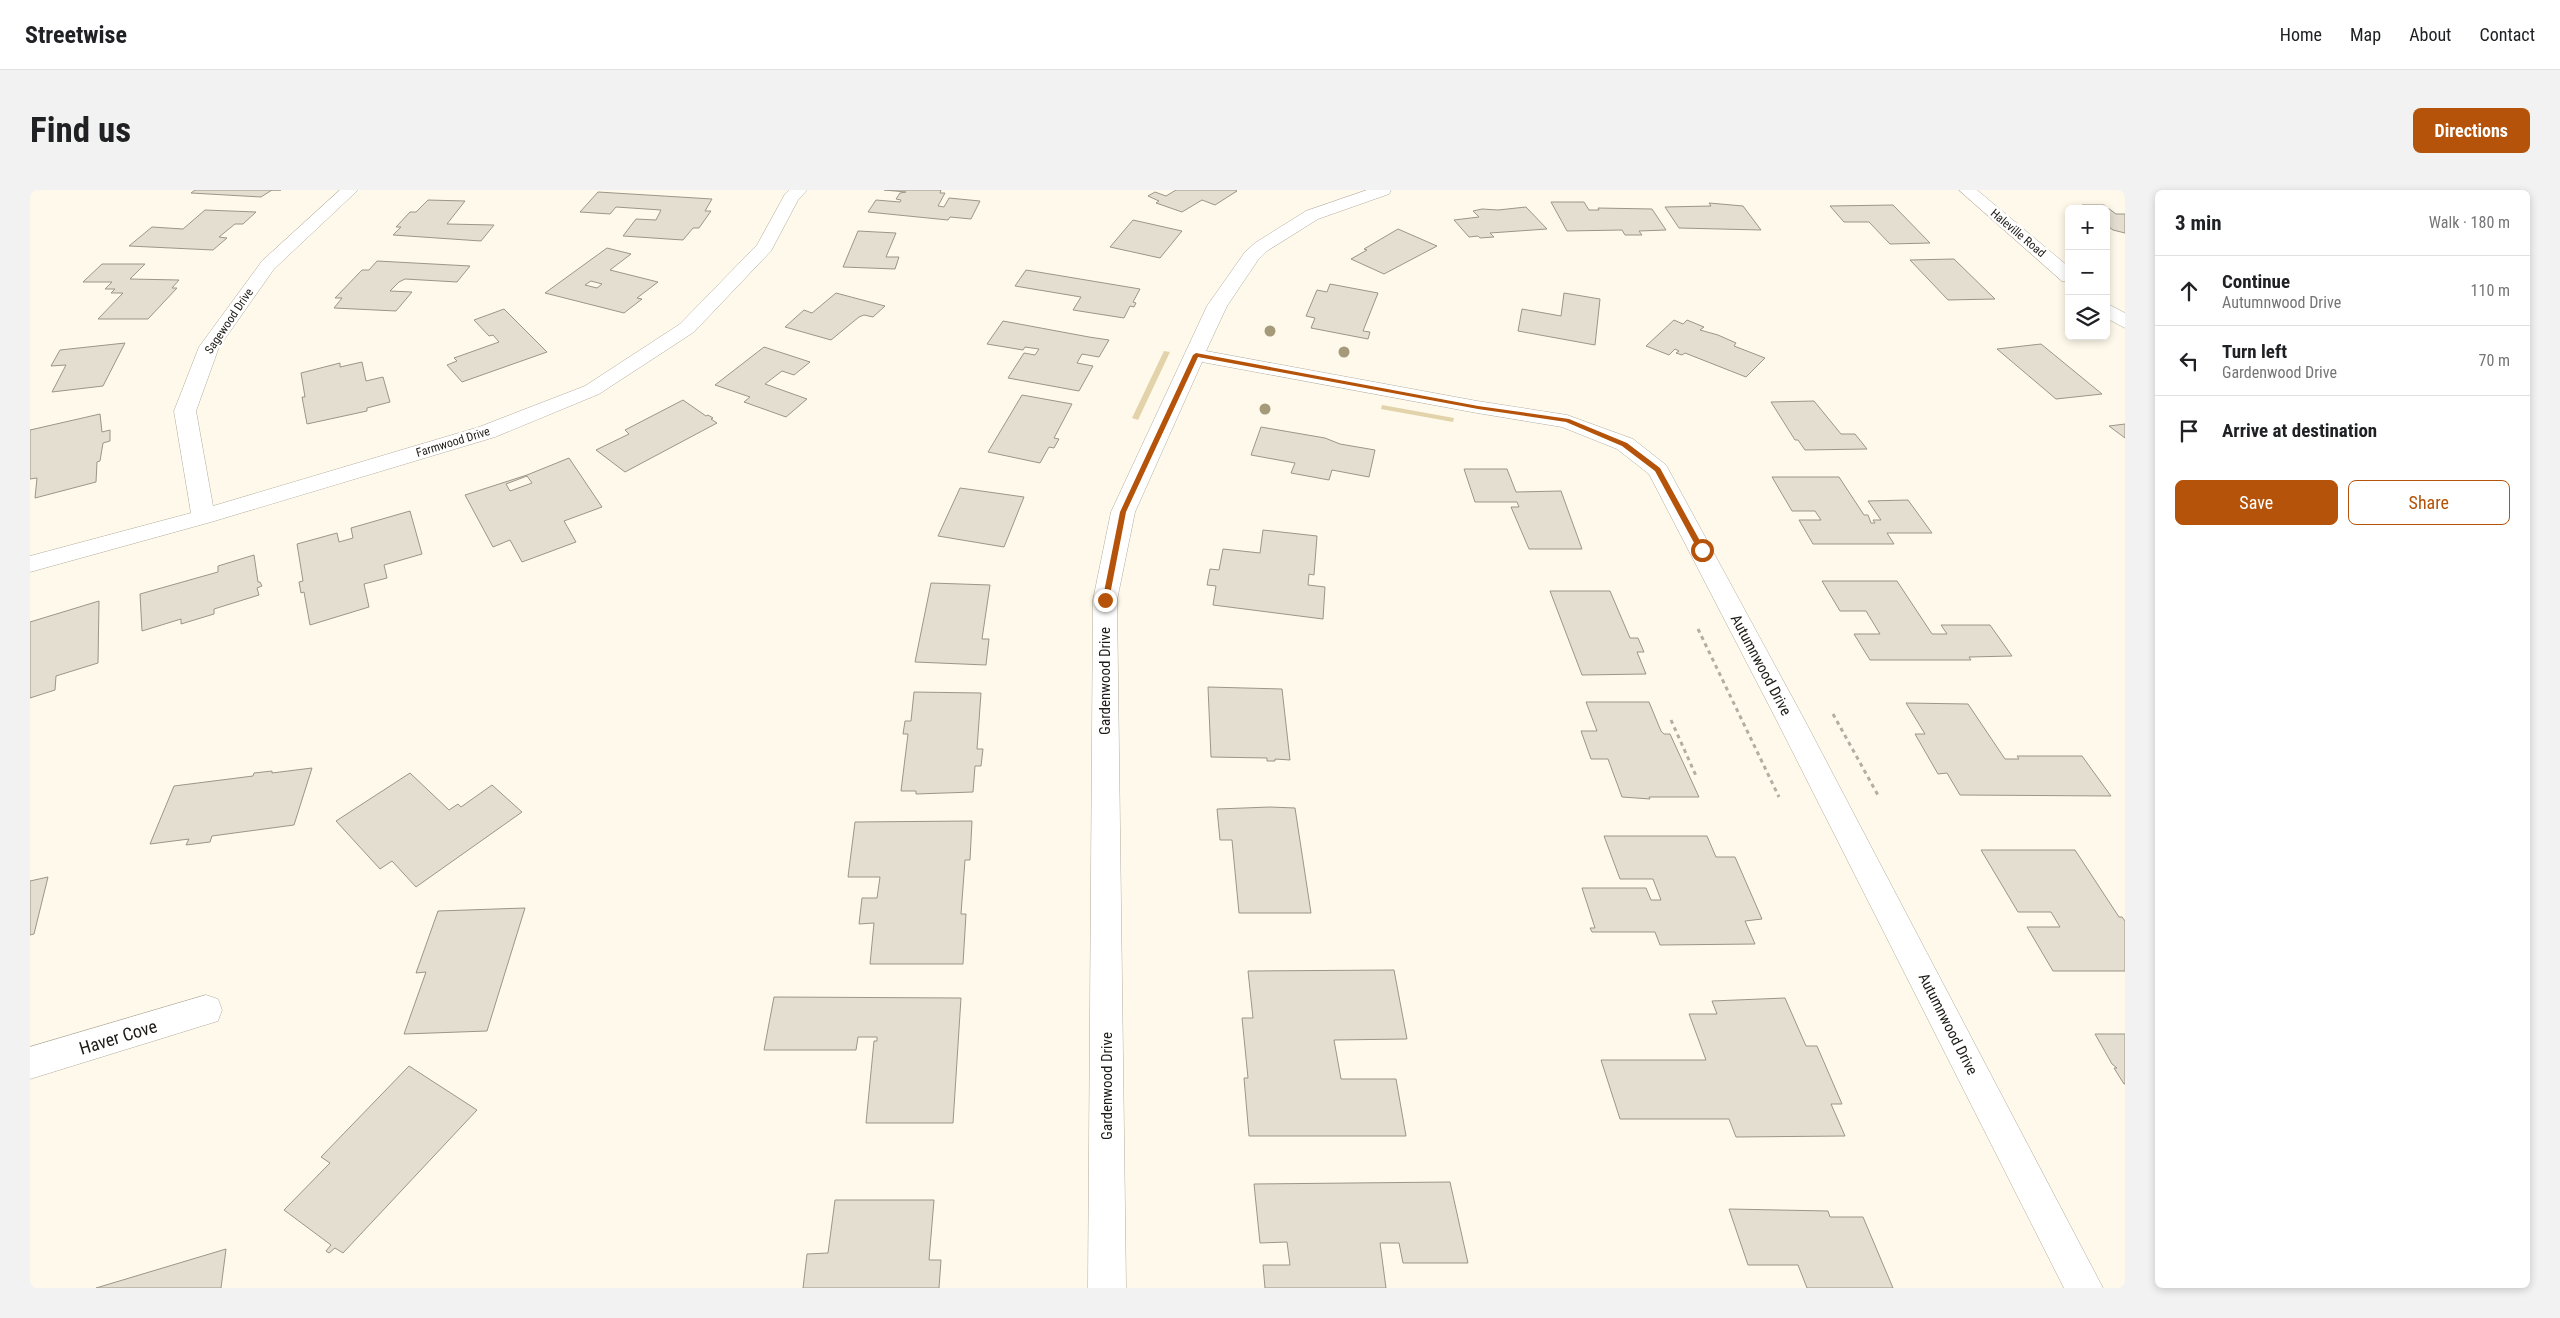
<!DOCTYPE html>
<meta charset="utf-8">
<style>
:root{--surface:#fff;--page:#f2f2f2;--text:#202124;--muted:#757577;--line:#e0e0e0;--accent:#b45309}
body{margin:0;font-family:"Roboto Condensed",sans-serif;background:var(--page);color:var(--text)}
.controls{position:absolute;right:15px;top:15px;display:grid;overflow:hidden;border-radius:8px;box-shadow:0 2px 8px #0003}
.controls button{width:45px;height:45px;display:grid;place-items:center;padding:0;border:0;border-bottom:1px solid var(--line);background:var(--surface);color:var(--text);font:25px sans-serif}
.stop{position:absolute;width:15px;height:15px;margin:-11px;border:4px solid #b45309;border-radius:50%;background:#fff}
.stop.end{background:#b45309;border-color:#fff;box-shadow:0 1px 5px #0008}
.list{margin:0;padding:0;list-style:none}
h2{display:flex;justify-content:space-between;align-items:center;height:65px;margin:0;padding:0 20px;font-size:21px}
h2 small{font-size:16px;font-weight:400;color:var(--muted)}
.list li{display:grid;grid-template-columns:32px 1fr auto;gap:15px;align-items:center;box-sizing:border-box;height:70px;padding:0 20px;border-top:1px solid var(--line)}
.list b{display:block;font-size:19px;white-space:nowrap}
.list p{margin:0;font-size:16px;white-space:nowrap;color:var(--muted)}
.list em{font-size:16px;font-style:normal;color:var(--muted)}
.actions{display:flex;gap:10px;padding:15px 20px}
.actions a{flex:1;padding:11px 0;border:1px solid var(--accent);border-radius:8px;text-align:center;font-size:18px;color:var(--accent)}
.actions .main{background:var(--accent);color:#fff}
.icon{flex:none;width:28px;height:28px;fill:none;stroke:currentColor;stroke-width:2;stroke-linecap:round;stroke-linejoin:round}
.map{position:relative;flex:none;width:2095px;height:1098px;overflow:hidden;border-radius:8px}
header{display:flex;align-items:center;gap:30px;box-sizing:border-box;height:70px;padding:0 25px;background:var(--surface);border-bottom:1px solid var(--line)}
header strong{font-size:24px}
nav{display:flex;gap:28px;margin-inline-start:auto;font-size:18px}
.intro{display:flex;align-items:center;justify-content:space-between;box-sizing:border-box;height:120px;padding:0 30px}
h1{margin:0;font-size:35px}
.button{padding:12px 22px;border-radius:8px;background:var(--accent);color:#fff;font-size:18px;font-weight:700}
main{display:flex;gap:30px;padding:0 30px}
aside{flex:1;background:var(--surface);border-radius:8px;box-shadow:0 2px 8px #0003}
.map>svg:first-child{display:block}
.green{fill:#e3d3aa}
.building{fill:#e3decf;stroke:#9b9688;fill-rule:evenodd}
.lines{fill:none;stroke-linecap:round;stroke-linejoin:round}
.street-casing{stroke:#b2ac9e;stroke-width:1}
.path{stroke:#b2aea3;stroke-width:3;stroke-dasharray:4 4;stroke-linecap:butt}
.street{fill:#fff;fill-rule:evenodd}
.tree{fill:#a59a7a}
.route{fill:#b45309}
.labels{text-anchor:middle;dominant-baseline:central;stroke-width:5;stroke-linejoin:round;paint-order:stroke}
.far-street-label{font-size:12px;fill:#1e1c17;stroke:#fff}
.street-label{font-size:15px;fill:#1e1c17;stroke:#fff}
.near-street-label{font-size:18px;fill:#1e1c17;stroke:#fff}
</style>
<header>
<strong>Streetwise</strong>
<nav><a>Home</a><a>Map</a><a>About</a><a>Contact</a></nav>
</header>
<div class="intro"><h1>Find us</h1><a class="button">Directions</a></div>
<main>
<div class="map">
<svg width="2095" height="1098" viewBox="0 0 2095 1098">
<rect width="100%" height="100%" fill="#fef9ea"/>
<g class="green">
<path d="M1134 161 1140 162 1108 230 1102 228Z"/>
<path d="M1352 215 1424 228 1423 232 1351 219Z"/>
</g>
<g class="building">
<path d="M165 0H251H242L231 7 161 3Z"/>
<path d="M854 0H911L910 3H915L908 16 914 17 919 8 950 11 941 29 920 27 918 30 838 22 846 10 870 12 871 10 866 9 870 3 876 2Z"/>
<path d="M1146 0H1205L1207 1 1185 15 1172 10 1152 22 1126 13 1129 11 1118 6 1125 2 1136 6Z"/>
<path d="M568 2 682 9 675 21H681L669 38H663L653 50 593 46 606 29 626 30 631 20 586 17 580 24 550 22Z"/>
<path d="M398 10 435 11 417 34 464 35 451 51 363 45 371 37H366L380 22H386Z"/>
<path d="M1521 12H1554L1559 20H1569L1568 18 1622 19 1636 40 1609 41 1612 45H1595L1592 40 1537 41Z"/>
<path d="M1679 13 1713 16 1731 40 1649 38 1635 17 1681 16Z"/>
<path d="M1863 15 1900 53 1860 54 1839 32H1814L1800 16Z"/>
<path d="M2052 15H2074L2086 24H2095V43L2083 40 2076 35V19H2056Z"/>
<path d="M1496 17 1517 39 1460 43 1464 47 1450 48 1448 46 1439 47 1424 30 1449 27 1443 21 1452 19 1468 20Z"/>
<path d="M175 20 226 22 213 34H205L189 47 197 48 183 60 99 56 122 37 153 39Z"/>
<path d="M1103 30 1152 41 1130 68 1080 57Z"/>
<path d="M1368 39 1407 56 1354 84 1321 69 1337 60 1334 59Z"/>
<path d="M828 41 866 43 856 67H869L865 79 813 77Z"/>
<path d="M577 58 601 64 580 80 628 92 607 108 612 109 594 123 515 103ZM561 91 572 94 567 98 555 95Z"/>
<path d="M1924 69 1965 109 1918 110 1880 70Z"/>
<path d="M347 71 440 76 427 92 375 89 369 92 360 101 382 102 366 121 304 118 312 108H305L332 80H339Z"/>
<path d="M72 74H115L100 89 149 90 142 98H147L118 129H68L93 103H81L85 99H75L82 92H53Z"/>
<path d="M996 80 1110 99 1103 112 1106 113 1104 117 1100 116 1094 128 1043 120 1051 107 985 96Z"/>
<path d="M1300 94 1348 103 1333 141 1340 142 1338 149 1281 138 1285 128 1276 126 1287 100 1297 102Z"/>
<path d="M806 103 855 116 843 127 834 125 829 127 801 150 755 137 774 120 782 123Z"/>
<path d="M1534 103 1570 109 1565 155 1488 141 1492 119 1531 126Z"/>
<path d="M474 119 517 162 432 192 417 175 427 171 424 168 469 152 463 145 459 146 444 130Z"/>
<path d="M1644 130 1653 134 1657 130 1674 137 1670 140 1688 145 1706 153 1704 156 1735 168 1716 187 1655 163 1652 165 1646 163 1649 161 1645 159 1639 165 1616 156Z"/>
<path d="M973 131 1059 147 1079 150 1069 167 1052 164 1047 173 1063 176 1049 201 978 188 994 163 1005 165 1009 159 995 157 993 160 957 154Z"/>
<path d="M95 153 73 196 22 202 36 175 21 176 30 160Z"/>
<path d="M2011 154 2072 204 2026 209 1967 159Z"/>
<path d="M734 157 780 172 764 185 752 181 735 194 777 209 756 227 714 212 720 207 685 195Z"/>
<path d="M332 172 336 191 353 187 360 212 337 218V221L277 234 272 207H275L271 183 310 173V177Z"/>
<path d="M992 205 1042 214 1024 248 1029 249 1024 258 1019 257 1010 273 958 262Z"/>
<path d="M653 210 676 226 678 225 683 228 681 229 687 233 595 282 566 260 599 244 595 240Z"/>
<path d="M1784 211 1811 244H1825L1837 259 1775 260 1768 250H1765L1741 212Z"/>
<path d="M70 224 72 242 80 240V251L73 253 70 271 67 272 66 292 5 308 7 288 0 289V240Z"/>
<path d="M2095 234V248L2079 236Z"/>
<path d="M1231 237 1295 248 1310 254 1345 260 1339 287 1302 280 1299 290 1261 283 1265 273 1221 265Z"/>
<path d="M539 268 572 317 534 331 546 352 492 372 480 350 463 357 435 305 497 285ZM497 286 502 293 480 301 476 294Z"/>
<path d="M1434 279H1477L1486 302 1531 301 1552 359H1499L1481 317H1489L1487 312H1445Z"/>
<path d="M1742 287H1809L1834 325H1838L1841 333H1845L1843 330H1851L1838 311 1878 310 1902 343H1857L1864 354H1783L1769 330H1791L1785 321H1762Z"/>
<path d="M930 298 994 307 974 357 908 346Z"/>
<path d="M380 321 392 364 354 375 357 388 334 394 339 417 280 435 274 402 271 403 269 392 273 391 267 354 307 343 309 352 323 348 321 338Z"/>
<path d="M1233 340 1287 346 1284 385 1279 384 1278 395 1295 397 1293 429 1183 415 1186 396 1177 395 1180 379 1189 380 1193 359 1230 363Z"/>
<path d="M224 365 228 392H230L232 396 227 398 229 405 184 419V424L151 434V429L112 441 110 404 188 382V376Z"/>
<path d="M1792 391H1867L1902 444H1917L1911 435H1960L1982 466 1939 467 1941 470H1840L1824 444H1850L1836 421H1810Z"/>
<path d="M901 393 960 395 952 449H959L956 475 885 472Z"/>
<path d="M1520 401H1580L1600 448H1608L1614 462H1607L1616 484 1552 485Z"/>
<path d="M69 411 68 473 26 486 25 500 0 508V432Z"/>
<path d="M1178 497 1252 499 1260 570 1245 569V571H1237V568L1181 567Z"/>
<path d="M884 502 951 503 947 559H953L951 576H945L943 602 886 604V601H871L878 544H873L875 531H881Z"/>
<path d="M1556 512H1619L1631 541 1634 544H1640L1669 607H1619L1620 609 1592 607 1578 569H1561L1551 541H1567Z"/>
<path d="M1876 513 1938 514 1975 569H1989L1987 566H2052L2081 606 1930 605 1917 583 1908 584 1885 544H1895Z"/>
<path d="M282 578 264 635 182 646 180 652 156 655 159 649 120 654 144 596 223 586 224 583 242 581V583Z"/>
<path d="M380 583 419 620 428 614 431 617 462 595 492 622 386 697 362 671 350 679 306 631Z"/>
<path d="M1240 617 1265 618 1281 723H1209L1202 650H1190L1187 619Z"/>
<path d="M942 631 940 670H935L931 724H936L933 774H840L844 733 829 734 832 708H847L850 687H818L825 632Z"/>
<path d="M1574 646H1677L1686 667H1705L1732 729 1715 731 1725 754 1630 755 1625 742H1562L1560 738H1565L1552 698H1616L1621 710H1631L1623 689H1590Z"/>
<path d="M1951 660H2045L2089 727H2092L2095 731V781H2023L1997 737H2030L2021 722H1988Z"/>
<path d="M18 687 4 744 0 745V691Z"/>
<path d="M495 718 457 841 374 844 396 782 386 783 408 721Z"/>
<path d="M1364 780 1377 849 1304 850 1311 889H1366L1376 946H1219L1214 888H1218L1212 828H1223L1218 781Z"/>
<path d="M744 807 931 808 923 933H836L844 851H847V847H828L826 860H734Z"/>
<path d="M1755 808 1776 856H1787L1812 914H1801L1815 946 1706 947 1699 929H1590L1571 870H1676L1659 824H1687L1682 811Z"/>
<path d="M2065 844H2095V894H2094L2084 878H2087L2082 874Z"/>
<path d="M379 876 447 920 313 1063 305 1058 299 1063 296 1061 301 1055 254 1020 300 973 291 967Z"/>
<path d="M1420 992 1438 1073H1373L1369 1053H1350L1356 1098H1235L1233 1075H1260L1257 1052 1230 1053 1224 994Z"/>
<path d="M805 1010H904L899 1070H911L909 1098H773L777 1064 798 1063Z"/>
<path d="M1699 1019 1798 1021 1800 1027H1833L1863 1098H1777L1768 1075H1718Z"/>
<path d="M196 1059 191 1098H66Z"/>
</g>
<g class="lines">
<defs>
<g id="street">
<path d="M310 0H328L244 79 189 157 166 221 183 316 449 237 555 196 650 134 727 55 755 4 759 0H777L768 10 741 61 664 142 569 204 465 247 181 332 0 382V366L161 323 144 221 169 157 232 71Z"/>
<path d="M1337 0H1361L1359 4 1288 29 1237 61 1228 70 1197 116 1176 161 1447 211 1537 225 1603 249 1636 275 1774 529 2073 1098H2034L1746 529 1619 284 1587 259 1532 237 1447 223 1172 172 1105 322 1087 410 1096 1098H1058L1063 410 1081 322 1177 116 1215 62 1225 53 1276 21Z"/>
<path d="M1929 0H1947L2039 77V92L2032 91Z"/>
<path d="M2076 113 2095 123V138L2076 128Z"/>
<path d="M176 805 188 809 192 820 188 831 0 889V857Z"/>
</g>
</defs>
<use href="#street" class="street-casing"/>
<g class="path">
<path d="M1668 439 1749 607"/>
<path d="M1803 524 1849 607"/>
<path d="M1641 530 1667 588"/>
</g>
<use href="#street" class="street"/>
</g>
<g class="tree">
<circle cx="1240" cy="141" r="5.5"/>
<circle cx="1314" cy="162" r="5.5"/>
<circle cx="1235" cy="219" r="5.5"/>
</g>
<path class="route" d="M1166 163 1448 216 1539 229 1597 253 1630 278 1675 360 1669 362 1625 281 1592 256 1536 232 1448 219 1168 167 1096 322 1079 410 1072 412 1090 322 1163 165Z"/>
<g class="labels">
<g class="far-street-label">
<text transform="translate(1988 43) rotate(40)">Haleville Road</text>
<text transform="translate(199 131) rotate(-56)">Sagewood Drive</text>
<text transform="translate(423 252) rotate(-17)">Farmwood Drive</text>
</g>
<g class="street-label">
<text transform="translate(1731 475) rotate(62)">Autumnwood Drive</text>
<text transform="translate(1075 491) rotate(-90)">Gardenwood Drive</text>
<text transform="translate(1918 834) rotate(63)">Autumnwood Drive</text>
<text transform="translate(1077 896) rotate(-90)">Gardenwood Drive</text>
</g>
<g class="near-street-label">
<text transform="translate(88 847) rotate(-17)">Haver Cove</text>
</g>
</g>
</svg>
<div class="controls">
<button>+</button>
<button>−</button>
<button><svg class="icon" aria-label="layers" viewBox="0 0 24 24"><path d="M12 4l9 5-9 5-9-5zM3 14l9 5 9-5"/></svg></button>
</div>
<div class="stop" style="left:1672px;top:360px"></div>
<div class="stop end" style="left:1075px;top:410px"></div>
</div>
<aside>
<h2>3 min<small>Walk · 180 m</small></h2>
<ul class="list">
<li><svg class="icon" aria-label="ahead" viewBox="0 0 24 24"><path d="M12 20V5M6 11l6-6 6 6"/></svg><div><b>Continue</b><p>Autumnwood Drive</p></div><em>110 m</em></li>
<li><svg class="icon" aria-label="left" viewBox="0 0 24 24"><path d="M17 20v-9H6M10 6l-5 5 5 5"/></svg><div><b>Turn left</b><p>Gardenwood Drive</p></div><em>70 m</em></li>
<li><svg class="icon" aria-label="arrive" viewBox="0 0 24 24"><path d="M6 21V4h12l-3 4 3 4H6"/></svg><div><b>Arrive at destination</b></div></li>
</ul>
<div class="actions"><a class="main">Save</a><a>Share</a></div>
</aside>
</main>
